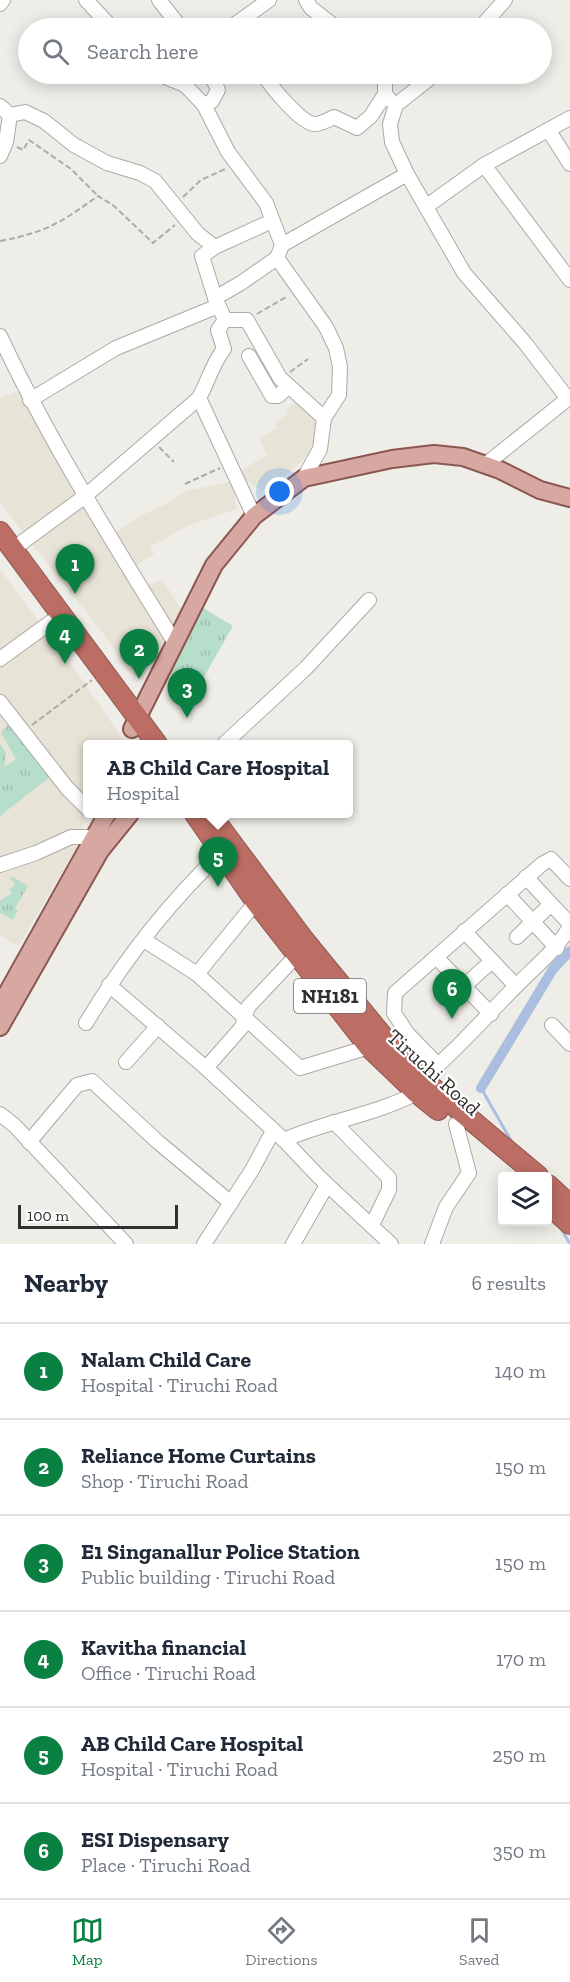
<!DOCTYPE html>
<meta charset="utf-8">
<style>
:root{--surface:#fff;--page:#f2f2f3;--text:#1f2937;--muted:#747a83;--line:#e0e1e3;--accent:#0b8043}
body{margin:0;font-family:"Zilla Slab",serif;background:var(--page);color:var(--text)}
.controls{position:absolute;right:18px;bottom:18px;display:grid;overflow:hidden;border-radius:6px;box-shadow:0 3px 15px #0003}
.controls button{width:54px;height:54px;display:grid;place-items:center;padding:0;border:0;border-bottom:2px solid var(--line);background:var(--surface);color:var(--text);font:30px sans-serif}
.scale{position:absolute;left:18px;bottom:15px;width:160px;box-sizing:border-box;padding-left:6px;border:3px solid #31302e;border-top:0;font-size:16px;line-height:21px;white-space:nowrap;color:#31302e;-webkit-text-stroke:4px #fff;paint-order:stroke}
.you{position:absolute;left:280px;top:492px;width:21px;height:21px;margin:-15px;border:4px solid #fff;border-radius:50%;background:#1a73e8;box-shadow:0 0 0 9px #1a73e833}
.badge{display:grid;place-items:center;width:39px;height:39px;border-radius:50%;background:var(--accent);color:#fff;font-size:20px;font-weight:700}
.pin{position:absolute;translate:-50% -50px;filter:drop-shadow(0 2px 3px #0008)}
.pin::after{content:'';position:absolute;top:32px;width:21px;height:18px;background:inherit;clip-path:polygon(0 0,100% 0,50% 100%)}
.popup{position:absolute;left:83px;top:740px;width:270px;height:78px;box-sizing:border-box;display:grid;place-content:center;border-radius:6px;background:var(--surface);filter:drop-shadow(0 2px 4px #0005);font-size:20px;white-space:nowrap;color:var(--muted)}
.popup b{font-size:22px;color:var(--text)}
.popup::after{content:'';position:absolute;left:50%;top:100%;margin-left:-12px;border:12px solid transparent;border-top-color:var(--surface)}
.list{margin:0;padding:0;list-style:none}
h2{display:flex;justify-content:space-between;align-items:center;height:78px;margin:0;padding:0 24px;font-size:26px}
h2 small{font-size:20px;font-weight:400;color:var(--muted)}
.list li{display:grid;grid-template-columns:39px 1fr auto;gap:18px;align-items:center;box-sizing:border-box;height:96px;padding:0 24px;border-top:2px solid var(--line)}
.list b{display:block;font-size:22px;white-space:nowrap}
.list p{margin:0;font-size:20px;white-space:nowrap;color:var(--muted)}
.list em{font-size:20px;font-style:normal;color:var(--muted)}
.icon{flex:none;width:33px;height:33px;fill:none;stroke:currentColor;stroke-width:2;stroke-linecap:round;stroke-linejoin:round}
.map{position:relative;flex:none;width:570px;height:1244px;overflow:hidden}
.search{position:absolute;background:var(--surface);box-shadow:0 3px 15px #0003;left:18px;right:18px;top:18px;height:66px;display:flex;align-items:center;gap:15px;box-sizing:border-box;padding:0 21px;border-radius:33px;color:var(--muted);font-size:22px}
.sheet{height:654px;background:var(--surface)}
nav{display:flex;justify-content:space-around;align-items:center;box-sizing:border-box;height:84px;border-top:2px solid var(--line);background:var(--surface);font-size:16px;color:var(--muted)}
nav a{display:grid;justify-items:center;gap:3px}
nav .on{color:var(--accent)}
.map>svg:first-child{display:block}
.built{fill:#e7e3d7}
.grass{fill:url(#grass-tufts)}
.lines{fill:none;stroke-linecap:round;stroke-linejoin:round}
.stream{stroke:#aabedf;stroke-width:3}
.canal{stroke:#aabedf;stroke-width:10}
.minor-casing{stroke:#acaaa5;stroke-width:16}
.major-casing{stroke:#8b5851;stroke-width:20}
.highway-casing{stroke:#8b5851;stroke-width:22}
.path{stroke:#acaba7;stroke-width:2;stroke-dasharray:6 3;stroke-linecap:butt}
.minor{stroke:#fff;stroke-width:14}
.major{stroke:#d7a8a2;stroke-width:16}
.highway{stroke:#bc6e64;stroke-width:20}
.labels{text-anchor:middle;dominant-baseline:central;stroke-width:4.5;stroke-linejoin:round;paint-order:stroke}
.shield{fill:#fff;stroke:#6f6e6d;stroke-width:1.5}
.shield-label{font-size:20px;font-weight:bold;fill:#31302e}
.street-label{font-size:21px;fill:#31302e;stroke:#fff}
</style>
<div class="map">
<svg width="570" height="1244" viewBox="0 0 570 1244">
<defs>
<pattern id="grass-tufts" width="24" height="20" patternUnits="userSpaceOnUse" patternTransform="scale(1.5)"><rect width="24" height="20" fill="#b7ddcb"/><path d="M3 7l-1-3M5 7V3M7 7l1-3M15 17l-1-3M17 17v-4M19 17l1-3" fill="none" stroke="#9ebeaf"/></pattern>
</defs>
<rect width="100%" height="100%" fill="#efede8"/>
<g class="built">
<path d="M20 391 114 533 142 515 166 504 187 491 232 481 237 509 187 526 150 547 154 554 136 565 146 586 162 579 181 609 143 677 131 674 105 636 0 503V397Z"/>
<path d="M299 399 317 422 316 447 291 471 262 491 243 478 238 469 242 470 267 455 259 439 278 427 275 423 288 414 286 410Z"/>
<path d="M0 569 83 681 126 744H88L87 806 81 812 85 817 76 848 18 947 0 935Z"/>
</g>
<g class="grass">
<path d="M200 606 233 626 196 691 166 672 182 649 180 647Z"/>
<path d="M8 725 50 777 0 816V744L6 753 4 767 16 759 1 733Z"/>
<path d="M13 877 28 886 15 908 18 910 13 920 0 913V901L12 893 9 889 15 886 11 878Z"/>
</g>
<g class="lines">
<g class="stream">
<path d="M481 1088 513 1144"/>
<path d="M560 1227 570 1244"/>
</g>
<path class="canal" d="M481 1088 553 969 570 951"/>
<defs>
<g id="minor">
<path d="M86 0 112 28"/>
<path d="M159 0 181 28"/>
<path d="M306 0 311 8 337 28"/>
<path d="M0 4 3 0"/>
<path d="M230 28 269 0"/>
<path d="M480 28 505 0"/>
<path d="M158 74 185 85 204 105 228 152 266 203 282 245 277 258 326 327 336 348 340 367 339 395 324 418 320 449 304 478"/>
<path d="M263 74C270 85 301 124 315 124 321 124 328 120 334 117L357 128 371 116 385 94"/>
<path d="M385 74V94L390 100"/>
<path d="M435 74 396 105 390 124 392 142 407 174 464 273 525 343 568 399"/>
<path d="M204 105 212 101 218 90 211 74"/>
<path d="M0 106 10 115 6 142 0 156"/>
<path d="M10 115 25 112 44 121 74 145 107 163 140 173 155 181 198 234 215 247 272 221"/>
<path d="M549 131 570 164"/>
<path d="M484 165 570 280"/>
<path d="M427 206 484 165 570 118"/>
<path d="M282 245 407 174"/>
<path d="M215 247 202 256 215 298 225 320H247L280 378 324 418"/>
<path d="M215 298 241 283 277 258"/>
<path d="M0 336C50 443 113 542 175 643"/>
<path d="M249 356 272 396H278L289 386"/>
<path d="M199 398 254 516"/>
<path d="M30 400 116 348 218 306"/>
<path d="M485 465 570 397"/>
<path d="M13 549 84 497 199 398C208 382 212 364 224 349L218 330 225 320"/>
<path d="M0 659 51 622"/>
<path d="M0 702 67 788 88 809"/>
<path d="M224 744 306 668 369 600"/>
<path d="M0 865 36 853 71 837H94"/>
<path d="M526 877 551 904"/>
<path d="M570 879 551 859 542 864 395 993 394 1013 407 1033 438 1065C466 1040 490 1012 517 985 536 966 555 951 570 927"/>
<path d="M507 894 557 948"/>
<path d="M464 931 516 986"/>
<path d="M517 937 551 904 570 924"/>
<path d="M144 940 197 974 300 1068 369 1047"/>
<path d="M436 957 491 1014"/>
<path d="M197 974 256 902"/>
<path d="M109 985 206 1068 284 1140C327 1121 374 1115 417 1093"/>
<path d="M464 986 492 961"/>
<path d="M86 1023C124 960 169 902 223 851"/>
<path d="M552 1025 570 1044"/>
<path d="M126 1062 158 1026"/>
<path d="M206 1068 242 1027 248 1007 298 954"/>
<path d="M0 1114 14 1125 126 1244"/>
<path d="M334 1122 389 1178V1190L372 1225"/>
<path d="M284 1140 319 1177 391 1244"/>
<path d="M29 1142 77 1085 92 1081 158 1142 231 1203"/>
<path d="M204 1244 252 1170 273 1131"/>
<path d="M293 1244 327 1185"/>
<path d="M432 1244 446 1207 469 1173 456 1124"/>
</g>
<g id="major">
<path d="M132 729 214 565 254 516 304 478 392 459 434 454 463 457 500 470 540 490 570 498"/>
<path d="M1 1004 107 814"/>
<path d="M0 1027 100 851 130 814"/>
</g>
<g id="highway">
<path d="M0 532 157 744"/>
<path d="M195 814 256 902 369 1047 417 1093 438 1110"/>
<path d="M210 814 304 940 408 1067 538 1176"/>
<path d="M548 1185 570 1205"/>
<path d="M548 1204 570 1224"/>
</g>
</defs>
<use href="#minor" class="minor-casing"/>
<use href="#major" class="major-casing"/>
<use href="#highway" class="highway-casing"/>
<g class="path">
<path d="M17 147 23 150 29 140 71 169 98 196"/>
<path d="M183 197 201 180 225 169"/>
<path d="M0 241C47 232 60 223 98 196L114 206 153 243 175 225"/>
<path d="M257 314 288 296"/>
<path d="M290 372 308 359"/>
<path d="M159 447 174 462"/>
<path d="M185 484 220 468"/>
<path d="M32 725 92 680"/>
</g>
<use href="#minor" class="minor"/>
<use href="#major" class="major"/>
<use href="#highway" class="highway"/>
</g>
<g class="labels">
<rect class="shield" x="294" y="979" width="72" height="34" rx="4.5"/>
<g class="shield-label">
<text x="330" y="996">NH181</text>
</g>
<g class="street-label">
<text transform="translate(434 1072) rotate(42)">Tiruchi Road</text>
</g>
</g>
</svg>
<div class="controls">
<button><svg class="icon" aria-label="layers" viewBox="0 0 24 24"><path d="M12 4l9 5-9 5-9-5zM3 14l9 5 9-5"/></svg></button>
</div>
<div class="scale">100 m</div>
<div class="you"></div>
<div class="pin badge" style="left:75px;top:594px">1</div>
<div class="pin badge" style="left:139px;top:679px">2</div>
<div class="pin badge" style="left:187px;top:718px">3</div>
<div class="pin badge" style="left:65px;top:664px">4</div>
<div class="pin badge" style="left:218px;top:887px">5</div>
<div class="popup"><b>AB Child Care Hospital</b>Hospital</div>
<div class="pin badge" style="left:452px;top:1019px">6</div>
<div class="search"><svg class="icon" aria-label="search" viewBox="0 0 24 24"><circle cx="10" cy="10" r="6"/><path d="M15 15l6 6"/></svg>Search here</div>
</div>
<section class="sheet">
<h2>Nearby<small>6 results</small></h2>
<ul class="list">
<li><span class="badge">1</span><div><b>Nalam Child Care</b><p>Hospital · Tiruchi Road</p></div><em>140 m</em></li>
<li><span class="badge">2</span><div><b>Reliance Home Curtains</b><p>Shop · Tiruchi Road</p></div><em>150 m</em></li>
<li><span class="badge">3</span><div><b>E1 Singanallur Police Station</b><p>Public building · Tiruchi Road</p></div><em>150 m</em></li>
<li><span class="badge">4</span><div><b>Kavitha financial</b><p>Office · Tiruchi Road</p></div><em>170 m</em></li>
<li><span class="badge">5</span><div><b>AB Child Care Hospital</b><p>Hospital · Tiruchi Road</p></div><em>250 m</em></li>
<li><span class="badge">6</span><div><b>ESI Dispensary</b><p>Place · Tiruchi Road</p></div><em>350 m</em></li>
</ul>
</section>
<nav>
<a class="on"><svg class="icon" aria-label="map" viewBox="0 0 24 24"><path d="M3 6l6-2 6 2 6-2v14l-6 2-6-2-6 2zM9 4v14M15 6v14"/></svg>Map</a>
<a><svg class="icon" aria-label="directions" viewBox="0 0 24 24"><path d="M12 3l9 9-9 9-9-9zM9 14v-3h6M13 9l2 2-2 2"/></svg>Directions</a>
<a><svg class="icon" aria-label="saved" viewBox="0 0 24 24"><path d="M7 4h10v16l-5-4-5 4z"/></svg>Saved</a>
</nav>
